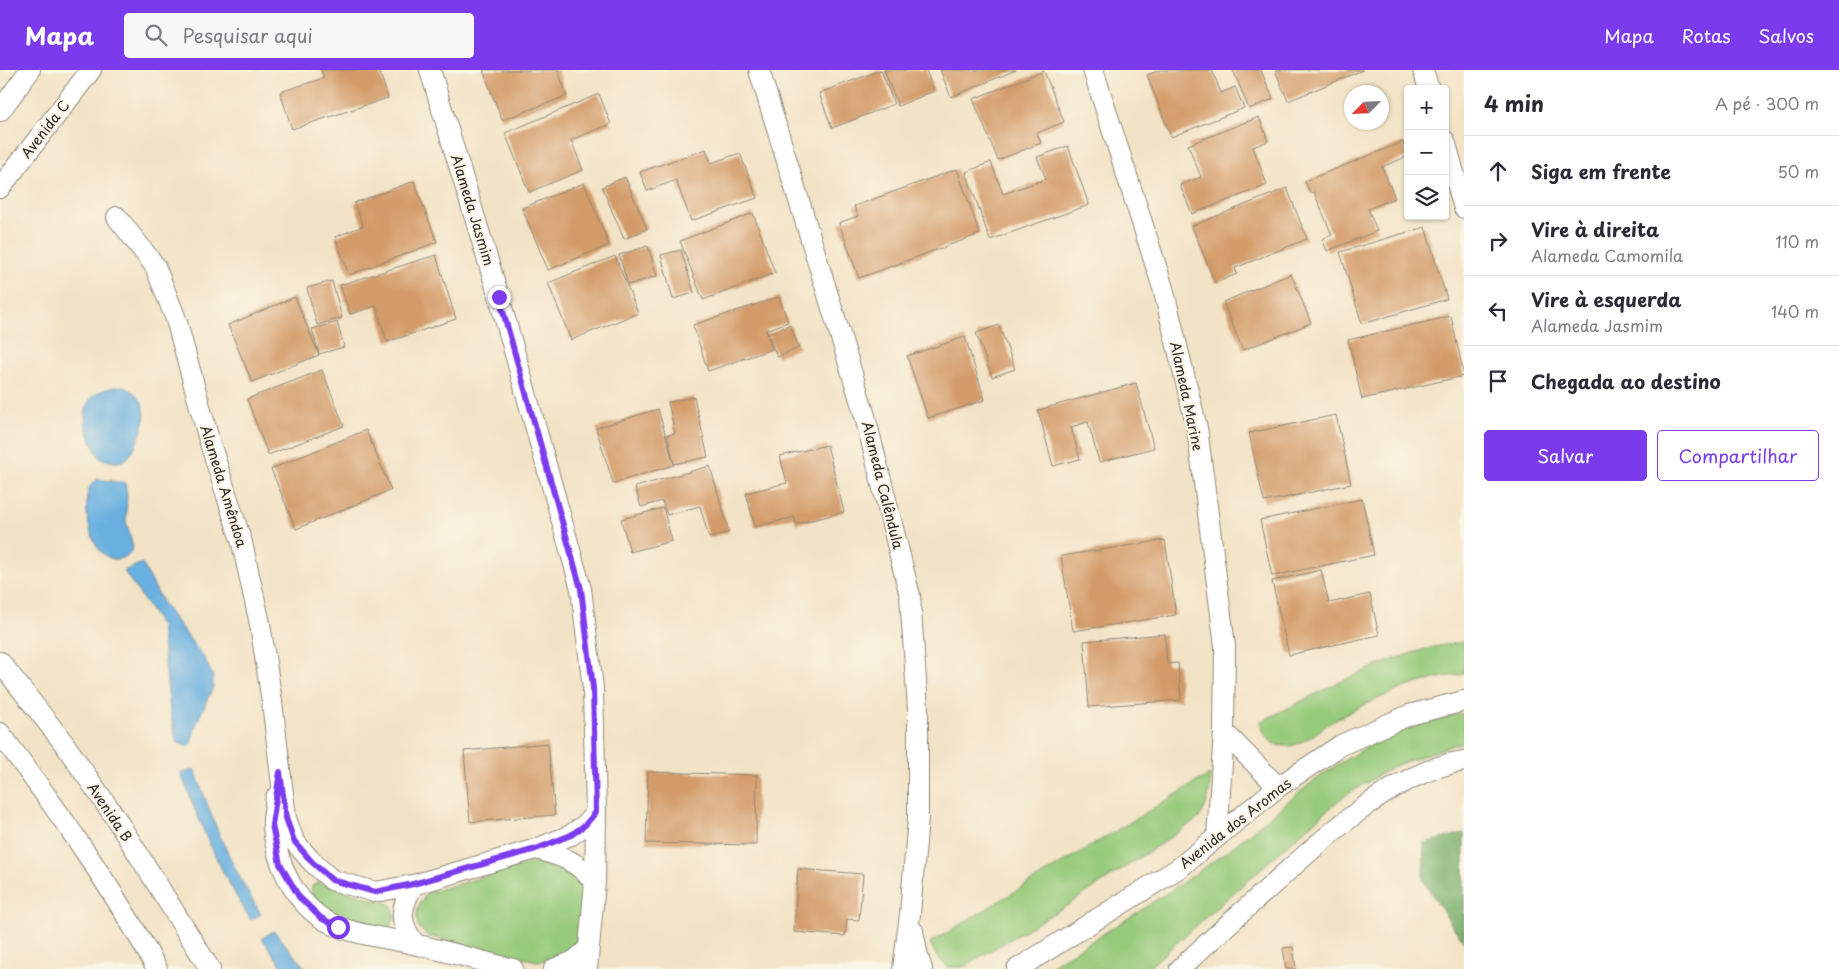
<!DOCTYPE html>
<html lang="pt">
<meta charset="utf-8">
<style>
:root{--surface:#fff;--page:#f7f7f7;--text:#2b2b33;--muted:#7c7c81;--line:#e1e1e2;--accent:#7c3aed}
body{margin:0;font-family:"Playpen Sans",sans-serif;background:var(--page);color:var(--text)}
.controls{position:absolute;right:15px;top:15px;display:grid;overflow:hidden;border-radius:5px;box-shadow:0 1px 4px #0004}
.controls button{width:45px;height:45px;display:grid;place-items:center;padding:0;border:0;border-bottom:1px solid var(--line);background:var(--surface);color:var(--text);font:25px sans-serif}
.compass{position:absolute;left:1344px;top:15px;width:45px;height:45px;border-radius:50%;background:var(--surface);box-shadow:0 1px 4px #0004;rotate:246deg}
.stop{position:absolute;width:15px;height:15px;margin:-11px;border:4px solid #7c3aed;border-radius:50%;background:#fff}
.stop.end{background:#7c3aed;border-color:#fff;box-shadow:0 1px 5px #0008}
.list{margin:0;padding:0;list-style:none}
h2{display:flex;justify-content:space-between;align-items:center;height:65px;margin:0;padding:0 20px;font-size:21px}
h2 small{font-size:16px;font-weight:400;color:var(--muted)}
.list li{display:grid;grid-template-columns:32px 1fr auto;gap:15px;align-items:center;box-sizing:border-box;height:70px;padding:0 20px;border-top:1px solid var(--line)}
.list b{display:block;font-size:19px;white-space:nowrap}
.list p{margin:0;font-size:16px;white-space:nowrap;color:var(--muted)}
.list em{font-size:16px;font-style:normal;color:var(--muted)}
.actions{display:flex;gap:10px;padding:15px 20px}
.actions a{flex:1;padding:11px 0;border:1px solid var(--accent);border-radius:5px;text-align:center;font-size:18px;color:var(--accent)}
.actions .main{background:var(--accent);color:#fff}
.icon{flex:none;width:28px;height:28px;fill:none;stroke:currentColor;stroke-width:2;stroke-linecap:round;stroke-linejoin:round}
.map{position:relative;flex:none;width:1464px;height:899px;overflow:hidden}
header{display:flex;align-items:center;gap:30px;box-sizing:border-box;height:70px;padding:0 25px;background:var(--accent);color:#fff}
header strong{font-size:24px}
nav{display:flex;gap:28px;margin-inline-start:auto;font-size:18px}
.search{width:350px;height:45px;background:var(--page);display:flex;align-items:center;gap:12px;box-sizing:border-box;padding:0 18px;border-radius:5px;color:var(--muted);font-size:19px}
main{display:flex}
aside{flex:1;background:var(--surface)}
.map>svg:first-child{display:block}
.green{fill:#97cb7c;stroke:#617b54}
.forest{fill:#79af6c;stroke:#526d4c}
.water{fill:#69b0e0;stroke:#4a6e86}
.building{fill:#d39b69}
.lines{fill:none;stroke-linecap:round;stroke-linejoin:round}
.minor-casing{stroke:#8e8778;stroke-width:22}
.minor{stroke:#fff;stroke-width:20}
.route{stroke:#7c3aed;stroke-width:6}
.labels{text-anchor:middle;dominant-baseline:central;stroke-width:4.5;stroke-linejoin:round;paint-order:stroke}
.street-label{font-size:14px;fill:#2b2b2b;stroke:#fcf5e5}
</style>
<header>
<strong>Mapa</strong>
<div class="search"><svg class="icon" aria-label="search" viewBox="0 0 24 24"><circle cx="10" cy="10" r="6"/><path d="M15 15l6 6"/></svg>Pesquisar aqui</div>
<nav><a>Mapa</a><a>Rotas</a><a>Salvos</a></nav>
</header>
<main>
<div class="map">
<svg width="1464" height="899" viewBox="0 0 1464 899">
<rect width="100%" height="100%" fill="#fcf5e5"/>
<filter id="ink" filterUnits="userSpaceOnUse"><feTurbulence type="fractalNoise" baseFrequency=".02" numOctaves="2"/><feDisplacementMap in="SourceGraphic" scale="10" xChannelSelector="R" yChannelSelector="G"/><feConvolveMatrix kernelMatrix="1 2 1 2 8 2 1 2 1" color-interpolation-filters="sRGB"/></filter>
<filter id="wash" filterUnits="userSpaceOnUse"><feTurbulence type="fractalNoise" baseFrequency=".0096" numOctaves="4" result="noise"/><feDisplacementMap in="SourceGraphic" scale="20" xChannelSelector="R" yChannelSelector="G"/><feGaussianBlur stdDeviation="1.12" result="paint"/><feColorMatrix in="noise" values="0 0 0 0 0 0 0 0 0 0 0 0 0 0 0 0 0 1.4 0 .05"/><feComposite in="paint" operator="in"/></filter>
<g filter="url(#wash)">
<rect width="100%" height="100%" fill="#f2e3c6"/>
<g class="green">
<path d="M1464 572V604C1438 607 1411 614 1387 625 1369 632 1352 641 1335 650 1320 658 1303 677 1285 676 1270 676 1264 665 1260 652 1324 621 1392 580 1464 572Z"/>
<path d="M1464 643V673L1456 674 1394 696 1340 729 1147 899H1045C1107 862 1169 824 1227 781 1272 747 1314 705 1364 679 1395 662 1430 650 1464 643Z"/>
<path d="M1210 704C1210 722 1209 734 1198 749L1071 833 963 897H948L937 887 930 873Z"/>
<path d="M542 790C551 793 564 795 572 801 588 814 586 859 575 875 565 887 552 891 537 891L428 866C411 855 415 837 427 823Z"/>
<path d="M318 813 391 834C396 843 396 853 387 858 369 856 306 840 312 816Z"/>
</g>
<path class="forest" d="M1464 763V872L1453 857 1423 810 1424 773Z"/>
<g class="water">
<path d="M123 316C150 329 148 349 137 372 134 379 130 388 123 391 115 394 107 390 100 388 80 354 74 320 123 316Z"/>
<path d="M97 409 125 413 127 424 126 451 133 477C131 482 128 486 122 488 93 498 81 438 89 418 91 415 95 411 97 409Z"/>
<path d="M142 493 164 535 204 588 213 606V617L196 655 190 677 177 673 170 641 161 556 124 501Z"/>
<path d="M195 700C212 751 232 798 261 844L251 850C221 804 200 755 181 703Z"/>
<path d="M274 861 306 899H284L262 868Z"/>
</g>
<g id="blocks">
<g class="building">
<path d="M321 0H379L388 28 292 59 280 22 324 8Z"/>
<path d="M483 0H558L567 26 502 50Z"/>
<path d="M881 0 894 34 832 58 819 23Z"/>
<path d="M884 0H926L934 21 898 36Z"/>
<path d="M940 0H1016L951 27Z"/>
<path d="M1160 0H1212L1221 23 1235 17 1244 38 1171 67 1147 5Z"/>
<path d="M1233 0H1261L1273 29 1249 39Z"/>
<path d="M1275 0H1363L1288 31Z"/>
<path d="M1044 1 1064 52 1037 63 1041 73 998 90 973 29Z"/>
<path d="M599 24 611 54 571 70 583 100 529 122 505 63Z"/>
<path d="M1259 47 1268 71 1253 77 1267 115 1192 144 1180 115 1201 107 1188 75Z"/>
<path d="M1403 72 1408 86 1382 97 1395 128 1368 139 1377 161 1327 181 1322 169 1332 165 1314 122 1310 123 1305 111Z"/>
<path d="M1068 76 1089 135 990 170 966 102 991 92 1003 124 1046 109 1037 87Z"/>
<path d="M706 79 711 93 740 83 757 128 691 151 676 110 647 121 640 102Z"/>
<path d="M957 99 980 164 859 208 839 153 858 146 854 136Z"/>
<path d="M625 107 647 159 624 169 602 117Z"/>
<path d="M414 111 437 172 349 205 335 167 363 156 354 133Z"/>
<path d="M584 113 609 175 548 200 522 138Z"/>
<path d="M1287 118 1307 169 1235 198 1237 204 1215 213 1192 156Z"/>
<path d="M753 143 775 203 703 230 680 171Z"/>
<path d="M1425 157 1447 229 1362 254 1340 182Z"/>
<path d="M648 176 657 206 628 215 619 185Z"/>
<path d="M681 180 694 223 673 229 661 185Z"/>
<path d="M436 185 456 249 387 272 376 236 350 244 340 215Z"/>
<path d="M615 186 638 243 571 270 548 213Z"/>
<path d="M1291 204 1311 253 1243 280 1223 232Z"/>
<path d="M332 211 342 248 317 255 307 218Z"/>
<path d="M295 227 319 285 252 312 228 255Z"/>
<path d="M779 227 788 252 766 260 772 279 708 301 693 255Z"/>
<path d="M1451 246 1464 306 1362 329 1348 270Z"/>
<path d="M337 252 344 277 319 284 312 259Z"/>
<path d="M790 255 799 278 777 287 768 264Z"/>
<path d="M999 255 1015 299 992 307 976 263Z"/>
<path d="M965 267 985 330 928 348 907 286Z"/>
<path d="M322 300 344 356 268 385 247 329Z"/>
<path d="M1136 313 1154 378 1099 392 1088 352 1071 357 1080 389 1053 396 1038 340Z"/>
<path d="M694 327 708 387 674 394 667 365 675 363 668 332Z"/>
<path d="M658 339 674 395 613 413 596 358Z"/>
<path d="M1336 345 1351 414 1264 432 1249 363Z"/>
<path d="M366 360 391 420 296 459 271 399Z"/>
<path d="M827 375 844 442 796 454 794 447 755 457 746 423 787 413 780 386Z"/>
<path d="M710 396 729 462 709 468 700 436 667 445 662 431 641 437 635 417Z"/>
<path d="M1362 429 1374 485 1272 506 1260 450Z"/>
<path d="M663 438 672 471 630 482 621 449Z"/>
<path d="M1165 470 1176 545 1073 561 1061 486Z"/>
<path d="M1321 500 1329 533 1370 524 1379 565 1289 585 1272 511Z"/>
<path d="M1165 564 1167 594 1178 593 1181 630 1089 637 1084 571Z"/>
<path d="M548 673 555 745 470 752 464 681Z"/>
<path d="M648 702 757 705 756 775 646 773Z"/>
<path d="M798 799 863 804 859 850 847 849 845 866 794 862Z"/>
<path d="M1293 877 1296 899H1286L1283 878Z"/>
</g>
</g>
</g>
<g filter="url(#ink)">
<use href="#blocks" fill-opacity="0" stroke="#8e8778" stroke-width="1"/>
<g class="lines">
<defs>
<g id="minor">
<path d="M430 0 499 227 581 519 593 618 596 742 595 812 587 899"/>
<path d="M759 0 865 346 910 526 918 639V748L910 844 903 899"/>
<path d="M1093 0 1163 218 1197 358 1225 576 1224 662 1217 767"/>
<path d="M1423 0 1429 19"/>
<path d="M0 41 30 0"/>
<path d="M1445 71 1464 138"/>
<path d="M0 118 91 0"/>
<path d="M117 147 155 196 176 249 209 370 242 473 260 554 272 632 286 748 294 771 312 792 332 810 375 822 413 815 536 779 571 765 585 755 596 742"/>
<path d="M0 592 63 672 115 747 210 899"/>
<path d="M1224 662 1278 717"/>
<path d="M0 663C56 738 112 816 157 899"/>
<path d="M276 727C275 736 272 748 273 757 277 797 298 842 339 857 362 866 389 868 413 874 447 881 480 891 513 899"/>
<path d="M536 779C564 787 575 790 595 812"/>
<path d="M413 815C400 840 398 850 415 874"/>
<path d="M913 861 918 887 922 899"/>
<path d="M554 899 574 891 588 879"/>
<path d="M1017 899 1179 798 1278 717 1341 675 1409 645 1464 631"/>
<path d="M1180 899C1210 870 1241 843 1272 815 1323 769 1394 701 1464 691"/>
</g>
</defs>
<use href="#minor" class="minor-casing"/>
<use href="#minor" class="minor"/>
</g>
</g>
<g class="lines" filter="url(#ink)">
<path class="route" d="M338 857 321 848 299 827 280 794 272 755 280 702 286 748 294 771 312 792 332 810 375 822 413 814 536 779 571 765 585 755 596 742 593 618 581 519 499 227"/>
</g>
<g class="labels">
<g class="street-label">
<text transform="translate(45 59) rotate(-52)">Avenida C</text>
<text transform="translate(473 140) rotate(73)">Alameda Jasmim</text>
<text transform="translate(1187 326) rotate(78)">Alameda Marine</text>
<text transform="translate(883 415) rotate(76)">Alameda Calêndula</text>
<text transform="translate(224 416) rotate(73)">Alameda Amêndoa</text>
<text transform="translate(110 742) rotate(56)">Avenida B</text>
<text transform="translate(1235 753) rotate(-38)">Avenida dos Aromas</text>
</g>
</g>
</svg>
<div class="controls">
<button>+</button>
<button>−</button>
<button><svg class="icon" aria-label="layers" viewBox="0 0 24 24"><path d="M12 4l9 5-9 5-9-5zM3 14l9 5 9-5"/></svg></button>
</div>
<svg class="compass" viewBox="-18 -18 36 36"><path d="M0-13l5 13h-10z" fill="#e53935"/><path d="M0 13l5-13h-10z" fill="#7c7c81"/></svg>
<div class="stop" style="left:338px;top:857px"></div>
<div class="stop end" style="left:499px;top:227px"></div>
</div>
<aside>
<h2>4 min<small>A pé · 300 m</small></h2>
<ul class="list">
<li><svg class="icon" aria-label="ahead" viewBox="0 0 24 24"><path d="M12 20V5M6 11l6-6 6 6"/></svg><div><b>Siga em frente</b></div><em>50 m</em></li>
<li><svg class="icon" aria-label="right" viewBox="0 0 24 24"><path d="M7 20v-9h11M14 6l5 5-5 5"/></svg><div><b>Vire à direita</b><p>Alameda Camomila</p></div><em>110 m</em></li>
<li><svg class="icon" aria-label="left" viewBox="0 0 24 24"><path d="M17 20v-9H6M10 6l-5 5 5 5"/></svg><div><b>Vire à esquerda</b><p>Alameda Jasmim</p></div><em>140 m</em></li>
<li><svg class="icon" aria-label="arrive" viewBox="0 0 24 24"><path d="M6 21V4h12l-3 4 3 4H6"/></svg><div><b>Chegada ao destino</b></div></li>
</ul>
<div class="actions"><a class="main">Salvar</a><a>Compartilhar</a></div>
</aside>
</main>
